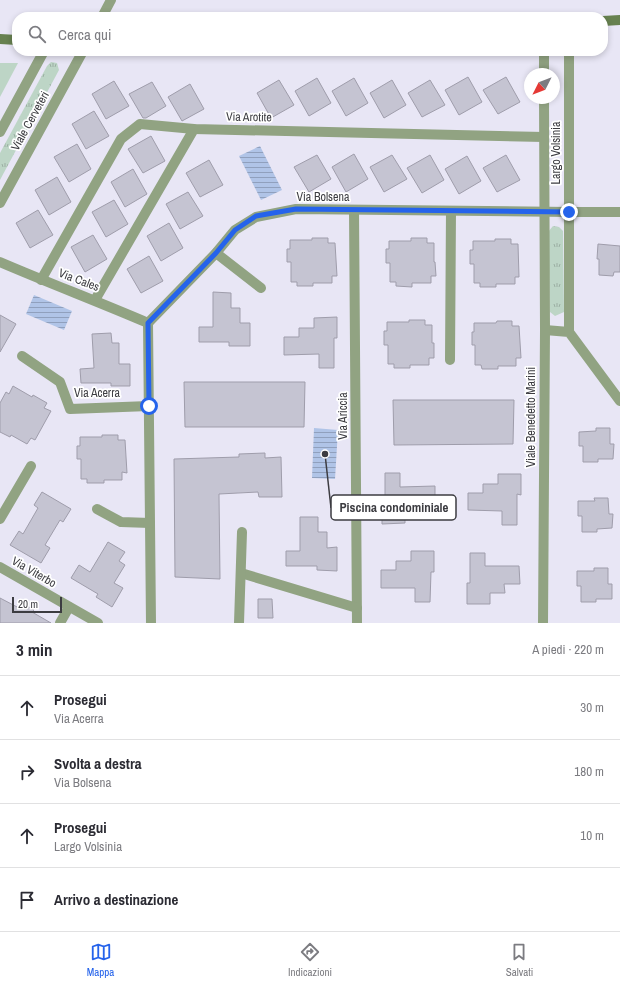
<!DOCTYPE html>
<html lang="it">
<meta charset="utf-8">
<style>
:root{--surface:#fff;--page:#f2f2f3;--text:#2b2b33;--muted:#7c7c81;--line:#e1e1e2;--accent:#2563eb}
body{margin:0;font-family:"Archivo Narrow",sans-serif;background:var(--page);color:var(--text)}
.compass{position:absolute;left:524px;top:68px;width:36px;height:36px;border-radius:50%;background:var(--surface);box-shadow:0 2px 6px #0003;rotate:228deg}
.scale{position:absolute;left:12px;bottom:10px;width:50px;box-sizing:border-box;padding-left:4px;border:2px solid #3c3c41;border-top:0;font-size:11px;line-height:14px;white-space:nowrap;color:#3c3c41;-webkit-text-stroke:3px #fff;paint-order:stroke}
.stop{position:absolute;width:12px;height:12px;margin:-9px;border:3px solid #2563eb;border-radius:50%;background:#fff}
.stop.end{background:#2563eb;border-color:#fff;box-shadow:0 1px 4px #0008}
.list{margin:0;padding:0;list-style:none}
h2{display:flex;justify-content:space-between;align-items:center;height:52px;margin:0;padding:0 16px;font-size:17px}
h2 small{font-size:13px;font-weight:400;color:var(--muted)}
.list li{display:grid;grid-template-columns:26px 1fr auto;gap:12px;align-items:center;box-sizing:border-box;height:64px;padding:0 16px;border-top:1px solid var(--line)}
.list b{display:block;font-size:15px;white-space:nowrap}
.list p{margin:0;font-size:13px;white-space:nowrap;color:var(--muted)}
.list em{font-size:13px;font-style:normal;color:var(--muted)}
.icon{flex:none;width:22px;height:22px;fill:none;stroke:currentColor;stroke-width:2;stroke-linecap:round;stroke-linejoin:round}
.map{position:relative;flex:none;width:620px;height:623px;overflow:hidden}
.search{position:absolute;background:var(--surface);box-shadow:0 2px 6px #0003;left:12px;right:12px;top:12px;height:44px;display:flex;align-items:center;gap:10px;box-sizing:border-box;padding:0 14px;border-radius:16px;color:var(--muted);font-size:15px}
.sheet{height:308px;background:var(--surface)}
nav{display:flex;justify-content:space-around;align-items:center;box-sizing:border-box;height:56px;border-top:1px solid var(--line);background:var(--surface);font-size:11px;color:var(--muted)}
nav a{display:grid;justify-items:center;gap:2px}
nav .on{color:var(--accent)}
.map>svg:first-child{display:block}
.grass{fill:url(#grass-tufts)}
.park{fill:#bdd5c6}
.water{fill:url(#water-rules)}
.building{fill:#c5c4d2;stroke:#9f9dab}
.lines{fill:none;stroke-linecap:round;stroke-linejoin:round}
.street{stroke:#91a382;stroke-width:10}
.secondary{stroke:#678150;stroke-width:10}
.route{stroke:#2563eb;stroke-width:5}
.labels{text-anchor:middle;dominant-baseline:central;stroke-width:3.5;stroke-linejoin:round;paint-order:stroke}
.street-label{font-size:12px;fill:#3c3c41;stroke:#fff}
.leader{fill:none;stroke:#3c3c41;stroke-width:1.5}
.callout-dot{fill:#3c3c41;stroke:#fff;stroke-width:1.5}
.callout{fill:#fff;stroke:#3c3c41;stroke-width:1.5}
.callout-label{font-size:13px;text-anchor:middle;font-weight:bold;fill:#3c3c41}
</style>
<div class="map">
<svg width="620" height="623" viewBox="0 0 620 623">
<defs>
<pattern id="grass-tufts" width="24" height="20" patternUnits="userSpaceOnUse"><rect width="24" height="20" fill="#bdd5c6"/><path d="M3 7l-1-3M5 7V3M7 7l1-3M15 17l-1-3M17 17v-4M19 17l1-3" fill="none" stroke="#9baea2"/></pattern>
<pattern id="water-rules" width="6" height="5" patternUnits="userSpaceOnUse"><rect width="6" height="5" fill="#b0c4e7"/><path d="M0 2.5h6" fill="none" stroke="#90a0bd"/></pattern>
</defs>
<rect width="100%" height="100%" fill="#e8e6f5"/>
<g class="grass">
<path d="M51 62 57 63 59 70 0 180V153L47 66Z"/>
<path d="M553 226 559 227 563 231 564 312 555 316 550 312 548 232Z"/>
</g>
<path class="park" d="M0 63H18L0 97Z"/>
<g class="water">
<path d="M260 146 282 190 261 200 239 156Z"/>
<path d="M34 295 72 311 64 330 26 314Z"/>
<path d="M314 428 338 430 335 479 312 478Z"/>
</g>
<g class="building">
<path d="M468 77 482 102 459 115 445 90Z"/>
<path d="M506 77 520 102 498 114 483 90Z"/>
<path d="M317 78 331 103 309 116 295 91Z"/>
<path d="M354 78 368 103 346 116 332 91Z"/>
<path d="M279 80 294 105 271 118 257 93Z"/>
<path d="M392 80 406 105 384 118 370 93Z"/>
<path d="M430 80 445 105 422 117 408 93Z"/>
<path d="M114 81 129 106 106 119 92 94Z"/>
<path d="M152 82 166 106 146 118H143L129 94Z"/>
<path d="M190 84 204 109 182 121 168 97Z"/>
<path d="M94 111 109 136 86 149 72 124Z"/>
<path d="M151 136 165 161 143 173 128 149Z"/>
<path d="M77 144 91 169 69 182 54 157Z"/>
<path d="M354 154 368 179 346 192 332 167Z"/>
<path d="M317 155 331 179 309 192 294 167Z"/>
<path d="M392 155 407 179 384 192 370 167Z"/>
<path d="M430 155 444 180 422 193 407 168Z"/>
<path d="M506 155 520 180 497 192 483 168Z"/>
<path d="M467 156 481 181 459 194 445 169Z"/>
<path d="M209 160 223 185 200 197 186 173Z"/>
<path d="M133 169 147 194 125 207 111 182Z"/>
<path d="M57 177 71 202 49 215 35 190Z"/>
<path d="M188 192 203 216 180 229 166 204Z"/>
<path d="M114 200 128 224 106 237 92 212Z"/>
<path d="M38 210 53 235 30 248 16 223Z"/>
<path d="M169 223 183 248 161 261 147 236Z"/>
<path d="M93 235 107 259 85 272 71 247Z"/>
<path d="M312 238H328V243H335L337 276H332V283H313V286H297V282H291V262H287V249H290V240H312Z"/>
<path d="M411 238H427V243H434V262H435L436 276H431V283H412V287L396 286V282H390V263H386V249H389V241H411Z"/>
<path d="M495 239H511V244H518L519 277H515V284H496V287H480V283H474V264H470V250H473V241H495Z"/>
<path d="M598 244 620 246V272H614L613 276 599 275V259H597Z"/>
<path d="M149 256 163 281 141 293 127 269Z"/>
<path d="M213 292 231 293V308H240V323H250V346H229V342H199V327H213Z"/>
<path d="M0 315 16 324 0 352Z"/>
<path d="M337 317V338H334V368H319V354L284 355V337H299V328H314V318Z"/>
<path d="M409 320H425V325H432V343H434V358H429V365H410V368H394V364H388V345H384V331H387V322H409Z"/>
<path d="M497 321H512V326H519L521 358H516V366H498V369H482L481 365H475V345H472V332H474V323H496Z"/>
<path d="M111 333 112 343H119V364H130V386H111V383H81L80 369 94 368 92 334Z"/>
<path d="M184 382H305L304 427H185Z"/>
<path d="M13 386 32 397 33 395 47 403 44 408 51 411 35 440 31 438 27 444 11 435 10 437 0 432V403L6 392 9 394Z"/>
<path d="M393 400H514L513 444 394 445Z"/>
<path d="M596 428H610V444H614L613 459H598V462H583V446H579V432L596 431Z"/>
<path d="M102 435H118V440H125L127 473 122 472V480H104V483H87V479H81V459H77V446H80V437H102Z"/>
<path d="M265 453V458L281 457 282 497H259L258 492 219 494 220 579 175 577 174 459 239 457V454Z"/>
<path d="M385 473H400V487L435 486V504H420V513H405V523L382 524V503H385Z"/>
<path d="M498 474H521V495L517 494V525H502V511L468 510V493H483V484H498Z"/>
<path d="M42 492 71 509 63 522 60 520 45 545 50 548 41 563 10 545 19 531 23 534 38 508 34 505Z"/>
<path d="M594 498H608L609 514H613L612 528 597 529V532H582V516H578V501H595Z"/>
<path d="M300 517H318V532H327V548L337 547V571L317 570V566H286V551H300Z"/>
<path d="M108 542 125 552 119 561 125 565 114 583 123 588 112 607 96 597 98 594 71 578 79 565 90 572Z"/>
<path d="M411 551H434V572H431L430 602H415V588H381V570H396V561H411Z"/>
<path d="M470 553H485V566H519L520 584H504L505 593H490V604H467V583H470Z"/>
<path d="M594 568H608V584H612V599H596V602H581V586H577V571H594Z"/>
<path d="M0 598 19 608 22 603 34 610 32 612 51 623H0Z"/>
<path d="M258 599H272L273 618H258Z"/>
</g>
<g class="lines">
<g class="street">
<path d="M102 17 111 0"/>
<path d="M544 51V74"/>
<path d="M0 132 44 51"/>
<path d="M0 203 83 51"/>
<path d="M354 210 357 623"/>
<path d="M216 253 261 288"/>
<path d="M0 262C49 283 99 302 148 323"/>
<path d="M41 280 121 139 140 124 194 129 544 137"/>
<path d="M95 300 194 129"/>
<path d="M148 323 216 253 235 230 256 217 296 209 569 212V51"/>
<path d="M148 323 151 623"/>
<path d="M545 330 569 332 620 401"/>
<path d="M569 332V212H620"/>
<path d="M22 356 60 382 70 409 149 406"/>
<path d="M450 360 451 211"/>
<path d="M97 509 121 522 150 523"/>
<path d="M0 519 31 466"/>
<path d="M0 567 98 623"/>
<path d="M241 573 357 608"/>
<path d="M60 623 69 607"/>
<path d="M239 623 242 532"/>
<path d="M543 623 545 330 544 98"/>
</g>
<g class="secondary">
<path d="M603 21 620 20"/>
<path d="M0 39 17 40"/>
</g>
</g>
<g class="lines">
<path class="route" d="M149 406 148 323 216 253 235 230 256 216 296 209 569 212"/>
</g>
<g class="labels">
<g class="street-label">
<text transform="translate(249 117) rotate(1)">Via Arotite</text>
<text transform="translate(30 121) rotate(-61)">Viale Cerveteri</text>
<text transform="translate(556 153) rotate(-90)">Largo Volsinia</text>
<text x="323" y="197">Via Bolsena</text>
<text transform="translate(79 280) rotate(21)">Via Cales</text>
<text x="97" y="393">Via Acerra</text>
<text transform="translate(343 416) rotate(-90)">Via Ariccia</text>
<text transform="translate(531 417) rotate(-90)">Viale Benedetto Marini</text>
<text transform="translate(34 572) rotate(30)">Via Viterbo</text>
</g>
</g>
<path class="leader" d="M325 454L331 508"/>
<circle class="callout-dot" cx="325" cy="454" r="4"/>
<rect class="callout" x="331" y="495" width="125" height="25" rx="4"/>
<g class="callout-label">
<text x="394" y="512">Piscina condominiale</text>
</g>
</svg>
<svg class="compass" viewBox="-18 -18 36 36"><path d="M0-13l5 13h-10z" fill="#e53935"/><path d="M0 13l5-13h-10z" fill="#7c7c81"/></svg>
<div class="scale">20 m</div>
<div class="stop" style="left:149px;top:406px"></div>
<div class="stop end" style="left:569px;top:212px"></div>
<div class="search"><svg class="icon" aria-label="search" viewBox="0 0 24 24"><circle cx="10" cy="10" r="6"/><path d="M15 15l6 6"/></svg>Cerca qui</div>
</div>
<section class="sheet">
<h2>3 min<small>A piedi · 220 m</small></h2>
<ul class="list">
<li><svg class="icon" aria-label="ahead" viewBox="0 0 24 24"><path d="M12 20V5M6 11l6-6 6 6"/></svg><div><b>Prosegui</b><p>Via Acerra</p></div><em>30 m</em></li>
<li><svg class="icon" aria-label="right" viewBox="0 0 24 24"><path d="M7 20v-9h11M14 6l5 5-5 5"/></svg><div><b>Svolta a destra</b><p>Via Bolsena</p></div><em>180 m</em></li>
<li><svg class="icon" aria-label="ahead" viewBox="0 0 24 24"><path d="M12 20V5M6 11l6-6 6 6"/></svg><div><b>Prosegui</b><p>Largo Volsinia</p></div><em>10 m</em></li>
<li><svg class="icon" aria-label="arrive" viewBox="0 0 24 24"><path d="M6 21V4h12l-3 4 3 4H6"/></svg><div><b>Arrivo a destinazione</b></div></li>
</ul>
</section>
<nav>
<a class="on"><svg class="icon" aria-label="map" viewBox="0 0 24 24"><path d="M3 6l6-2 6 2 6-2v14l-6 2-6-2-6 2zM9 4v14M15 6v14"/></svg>Mappa</a>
<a><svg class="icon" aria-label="directions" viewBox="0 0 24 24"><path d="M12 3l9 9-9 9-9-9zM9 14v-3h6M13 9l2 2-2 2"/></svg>Indicazioni</a>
<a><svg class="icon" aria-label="saved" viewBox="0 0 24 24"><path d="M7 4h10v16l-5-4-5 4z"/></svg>Salvati</a>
</nav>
